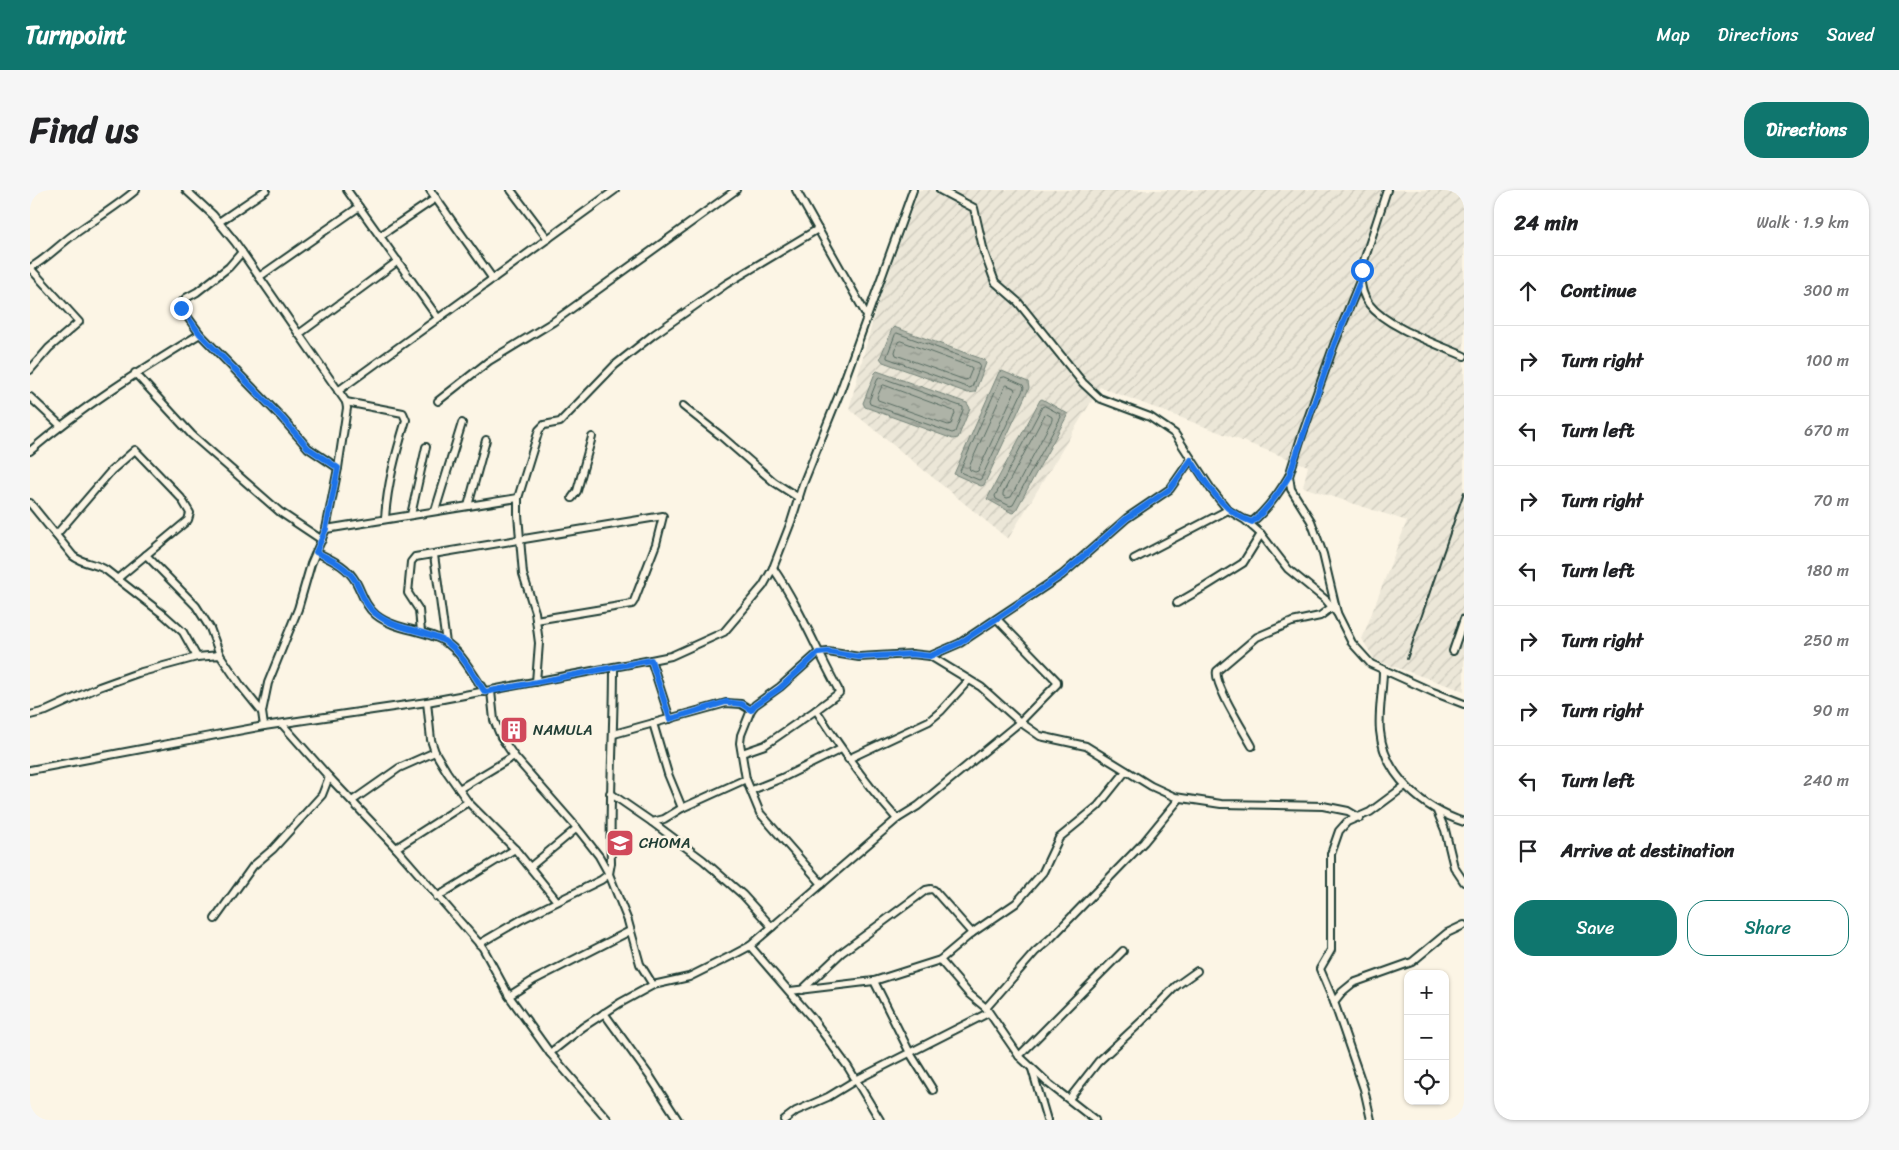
<!DOCTYPE html>
<meta charset="utf-8">
<style>
:root{--surface:#fff;--page:#f6f6f6;--text:#202124;--muted:#757577;--line:#e0e0e0;--accent:#0f766e}
body{margin:0;font-family:Sriracha,sans-serif;background:var(--page);color:var(--text)}
.controls{position:absolute;right:15px;bottom:15px;display:grid;overflow:hidden;border-radius:10px;box-shadow:0 1px 4px #0004}
.controls button{width:45px;height:45px;display:grid;place-items:center;padding:0;border:0;border-bottom:1px solid var(--line);background:var(--surface);color:var(--text);font:25px sans-serif}
.stop{position:absolute;width:15px;height:15px;margin:-11px;border:4px solid #1a73e8;border-radius:50%;background:#fff}
.stop.end{background:#1a73e8;border-color:#fff;box-shadow:0 1px 5px #0008}
.list{margin:0;padding:0;list-style:none}
h2{display:flex;justify-content:space-between;align-items:center;height:65px;margin:0;padding:0 20px;font-size:21px}
h2 small{font-size:16px;font-weight:400;color:var(--muted)}
.list li{display:grid;grid-template-columns:32px 1fr auto;gap:15px;align-items:center;box-sizing:border-box;height:70px;padding:0 20px;border-top:1px solid var(--line)}
.list b{display:block;font-size:19px;white-space:nowrap}
.list em{font-size:16px;font-style:normal;color:var(--muted)}
.actions{display:flex;gap:10px;padding:15px 20px}
.actions a{flex:1;padding:11px 0;border:1px solid var(--accent);border-radius:20px;text-align:center;font-size:18px;color:var(--accent)}
.actions .main{background:var(--accent);color:#fff}
.icon{flex:none;width:28px;height:28px;fill:none;stroke:currentColor;stroke-width:2;stroke-linecap:round;stroke-linejoin:round}
.map{position:relative;flex:none;width:1434px;height:930px;overflow:hidden;border-radius:20px}
header{display:flex;align-items:center;gap:30px;box-sizing:border-box;height:70px;padding:0 25px;background:var(--accent);color:#fff}
header strong{font-size:24px}
nav{display:flex;gap:28px;margin-inline-start:auto;font-size:18px}
.intro{display:flex;align-items:center;justify-content:space-between;box-sizing:border-box;height:120px;padding:0 30px}
h1{margin:0;font-size:35px}
.button{padding:12px 22px;border-radius:20px;background:var(--accent);color:#fff;font-size:18px;font-weight:700}
main{display:flex;gap:30px;padding:0 30px}
aside{flex:1;background:var(--surface);border-radius:20px;box-shadow:0 1px 4px #0004}
.map>svg:first-child{display:block}
.industrial{fill:url(#industrial-furrows)}
.water{fill:url(#water-ripples);stroke:#758479}
.lines{fill:none;stroke-linecap:round;stroke-linejoin:round}
.shore{stroke:#586c62;stroke-width:1}
.minor-casing{stroke:#1f3d34;stroke-width:10}
.minor{stroke:#fcf5e5;stroke-width:6}
.rail{stroke:#1f3d34;stroke-width:2}
.route{stroke:#1a73e8;stroke-width:6}
.labels{text-anchor:middle;dominant-baseline:central;stroke-width:5;stroke-linejoin:round;paint-order:stroke}
.poi-label{font-size:15px;fill:#1f3d34;stroke:#fcf5e5;text-anchor:start}
</style>
<header>
<strong>Turnpoint</strong>
<nav><a>Map</a><a>Directions</a><a>Saved</a></nav>
</header>
<div class="intro"><h1>Find us</h1><a class="button">Directions</a></div>
<main>
<div class="map">
<svg width="1434" height="930" viewBox="0 0 1434 930">
<defs>
<pattern id="industrial-furrows" width="10" height="10" patternUnits="userSpaceOnUse" patternTransform="scale(1.25)"><rect width="10" height="10" fill="#ece7d8"/><path d="M-1 1l2-2M0 10L10 0M9 11l2-2" fill="none" stroke="#cac7ba"/></pattern>
<pattern id="water-ripples" width="26" height="14" patternUnits="userSpaceOnUse" patternTransform="scale(1.25)"><rect width="26" height="14" fill="#aeb3a7"/><path d="M2 4q2-2 4 0t4 0M15 11q2-2 4 0t4 0" fill="none" stroke="#8d9389"/></pattern>
</defs>
<rect width="100%" height="100%" fill="#fcf5e5"/>
<filter id="ink" filterUnits="userSpaceOnUse"><feTurbulence type="fractalNoise" baseFrequency=".02" numOctaves="2"/><feDisplacementMap in="SourceGraphic" scale="10" xChannelSelector="R" yChannelSelector="G"/><feConvolveMatrix kernelMatrix="1 2 1 2 8 2 1 2 1" color-interpolation-filters="sRGB"/></filter>
<g filter="url(#ink)">
<path class="industrial" d="M889 0H1434V501L1345 470 1332 449 1377 331 1273 297 1278 276 1070 197 978 349 819 219 846 119Z"/>
<g class="water">
<path d="M864 137 955 170 956 173 945 202 938 203 853 172 850 168 862 139Z"/>
<path d="M847 181 937 213 940 218 928 248 923 249 835 217 833 213 845 183Z"/>
<path d="M972 181 998 192 999 198 954 295 951 296 924 284 969 182Z"/>
<path d="M1012 209 1038 224 985 322 982 323 957 309 1010 210Z"/>
</g>
<g class="lines">
<g class="shore">
<path d="M867 143 949 173 950 176 942 197 939 198 857 168V166L865 145Z"/>
<path d="M871 151 941 177 942 179 938 189 935 190 866 165 865 162 868 152Z"/>
<path d="M850 187 933 217V220L925 242 922 243 840 214 839 211 848 188Z"/>
<path d="M975 187 993 195 994 198 951 289 949 290 932 283 930 281 971 188Z"/>
<path d="M854 195 924 221 925 223 921 234 918 235 848 210 847 207 852 196Z"/>
<path d="M977 195 984 198 985 201 948 281 945 282 940 280 939 277 975 197Z"/>
<path d="M1015 216 1030 224 1031 227 983 315 980 316 966 309 965 306 1012 217Z"/>
<path d="M1017 224 1022 227V230L981 307 977 308 973 306V303L1014 226Z"/>
</g>
<defs>
<g id="minor">
<path d="M156 0 183 25 205 52 316 212 317 218 308 278 296 339 281 374 268 419 238 493 232 522 234 536"/>
<path d="M317 0 408 128"/>
<path d="M400 0 463 89"/>
<path d="M481 0 518 49"/>
<path d="M766 0 837 126"/>
<path d="M910 0 944 18 954 62 965 92 988 112 1053 193 1069 208 1120 227 1145 244 1181 299 1198 320 1215 330 1231 344 1258 379 1296 410 1307 423"/>
<path d="M1357 0 1331 80C1330 91 1331 104 1339 114 1356 137 1407 154 1434 166"/>
<path d="M189 32 236 0"/>
<path d="M350 46 406 8"/>
<path d="M212 62 199 77 167 102 156 108 151 113V118L170 144 252 228 278 258 308 278"/>
<path d="M0 78C16 69 28 56 43 45 64 30 86 17 106 0"/>
<path d="M229 87 329 17"/>
<path d="M1330 91 1304 155 1270 251 1259 286 1261 299 1281 331 1293 364 1307 423 1322 453 1341 474 1403 502 1434 514"/>
<path d="M269 144 368 71"/>
<path d="M0 180 19 158 49 132 0 78"/>
<path d="M105 183 162 245 250 322 292 350"/>
<path d="M308 201 585 0"/>
<path d="M0 207 30 235"/>
<path d="M408 211 459 171 523 132 706 0"/>
<path d="M316 212 373 223 376 230C366 263 357 295 355 329"/>
<path d="M653 216 691 246 744 292 769 308"/>
<path d="M0 261C53 216 111 180 170 144"/>
<path d="M542 308 547 301 562 247"/>
<path d="M0 313 43 366C53 374 65 373 76 380L134 425 153 442 167 467"/>
<path d="M438 316 456 250"/>
<path d="M405 321 432 233"/>
<path d="M381 325 396 257"/>
<path d="M1216 330 1222 332C1238 319 1249 303 1259 286"/>
<path d="M296 339 488 308"/>
<path d="M26 345 81 281 105 260 151 308 160 323 158 330 116 365"/>
<path d="M286 362C302 370 317 376 326 392 332 403 335 416 346 425 365 440 392 439 414 451 432 462 443 485 455 502"/>
<path d="M404 365 416 453"/>
<path d="M1104 369 1198 320"/>
<path d="M87 389 116 365 166 416 180 438 190 465"/>
<path d="M1147 413 1173 398 1213 373 1231 344"/>
<path d="M391 442 389 420 378 403 381 372 385 367 633 326 626 354 604 411 602 414 506 430"/>
<path d="M1423 461 1434 429"/>
<path d="M900 466 930 453 1032 385 1097 328 1140 299 1161 269"/>
<path d="M621 470 640 529"/>
<path d="M1353 480C1353 500 1348 521 1350 541 1354 586 1394 619 1434 632"/>
<path d="M506 492 509 453 505 422 493 384 488 325V308L509 240 514 235 530 232 585 175 623 145 696 94 788 39"/>
<path d="M461 501 464 530 471 547 484 566 547 638 569 666 579 684 598 731 610 774 623 795"/>
<path d="M397 512 401 550 405 562 417 582 438 612 485 659 527 711"/>
<path d="M0 525 16 521 69 497 108 483 167 467 190 465 211 496 232 522"/>
<path d="M623 533 638 584 652 618"/>
<path d="M252 534 299 587 366 658 453 758 479 806 520 863 578 930"/>
<path d="M584 544 696 513 711 514 721 520"/>
<path d="M1222 556C1215 543 1183 493 1187 481L1227 447 1262 432 1290 426 1302 417"/>
<path d="M712 563 735 555 786 520"/>
<path d="M818 569 899 531 911 521 939 490"/>
<path d="M0 580 234 536 397 512 621 470 641 466 694 442 733 396 743 378 761 332 773 294 810 202 883 0"/>
<path d="M716 589 730 623 792 694"/>
<path d="M429 599 484 566"/>
<path d="M722 600 752 588 811 559"/>
<path d="M580 603 622 632 634 629 652 618 716 589 710 553 711 545 721 520 725 515 750 497 788 463 798 462 829 467 882 464 900 466 951 497 990 532 1010 546 1056 556 1121 596 1145 607 1191 614 1293 616 1318 621 1330 628"/>
<path d="M322 611 369 578 405 562"/>
<path d="M1407 621 1415 640 1424 677 1434 692"/>
<path d="M867 629 888 616 990 532 1027 494V491L967 429"/>
<path d="M366 658 438 612"/>
<path d="M500 677 547 638"/>
<path d="M407 707 485 659"/>
<path d="M185 729 223 676 243 659 292 605 299 587"/>
<path d="M742 737 867 629C836 594 811 559 786 520L809 503 808 499C786 459 769 416 743 378"/>
<path d="M449 754 492 729 571 690 579 684 581 673C579 608 584 543 584 477"/>
<path d="M720 756 782 828 818 877 850 930"/>
<path d="M910 770 939 804 956 818 989 866 1019 894 1065 930"/>
<path d="M844 791 880 863 903 900"/>
<path d="M772 800 811 763 896 700 901 699 904 700 942 743"/>
<path d="M760 801 844 791 910 770 942 743 986 713 1013 682 1029 648 1068 616 1096 581"/>
<path d="M479 806 504 790 600 741"/>
<path d="M1304 812 1312 802 1323 793 1382 772 1417 743 1434 735"/>
<path d="M956 818 1005 762 1021 748 1114 652 1150 608"/>
<path d="M574 823 621 888 648 930"/>
<path d="M520 863 553 837 590 813 623 795 659 787 703 765 720 756 742 737 713 705 673 670 622 632"/>
<path d="M989 866 1093 761"/>
<path d="M1002 879 1017 930"/>
<path d="M1039 909 1068 872 1112 831 1146 796 1167 781"/>
<path d="M754 930 766 921 798 907 826 890 958 823"/>
<path d="M1341 930 1334 899 1304 812 1290 779 1301 760V664L1309 641 1317 632 1340 622 1375 596"/>
</g>
</defs>
<use href="#minor" class="minor-casing"/>
<use href="#minor" class="minor"/>
<path class="rail" d="M1377 469 1434 302"/>
</g>
</g>
<g class="lines" filter="url(#ink)">
<path class="route" d="M151 118 170 144 252 228 278 258 308 278 296 339 286 362C302 370 317 376 326 392 332 403 335 416 346 424 365 440 392 439 414 451 432 462 443 485 455 502L621 470 640 529 696 512 711 514 721 520 725 515 750 498 788 463 798 462 829 467 882 464 900 466 930 453 1032 385 1097 328 1140 299 1161 270C1177 294 1193 323 1222 332 1238 319 1249 303 1259 286L1304 155 1330 92 1332 80"/>
</g>
<defs>
<symbol id="building-square" viewBox="-11 -11 22 22"><rect x="-9" y="-9" width="18" height="18" rx="4" fill="#d1495b" stroke="#fcf5e5"/><path d="M-4-6H4V6H1V3H-1V6H-4ZM-2.5-4.3h1.7v1.8h-1.7ZM.8-4.3h1.7v1.8H.8ZM-2.5-1h1.7V.8h-1.7ZM.8-1h1.7V.8H.8Z" fill="#fff"/></symbol>
<symbol id="school-square" viewBox="-11 -11 22 22"><rect x="-9" y="-9" width="18" height="18" rx="4" fill="#d1495b" stroke="#fcf5e5"/><path d="M0-5L7-2L0 1L-7-2ZM-4 1L0 2.5L4 1V4Q0 6-4 4Z" fill="#fff"/></symbol>
</defs>
<g fill-rule="evenodd">
<use href="#building-square" x="468" y="524" width="32" height="32"/>
<use href="#school-square" x="574" y="637" width="32" height="32"/>
</g>
<g class="labels">
<g class="poi-label">
<text x="503" y="540">NAMULA</text>
<text x="609" y="653">CHOMA</text>
</g>
</g>
</svg>
<div class="controls">
<button>+</button>
<button>−</button>
<button><svg class="icon" aria-label="locate" viewBox="0 0 24 24"><circle cx="12" cy="12" r="6"/><path d="M12 2v4M12 18v4M2 12h4M18 12h4"/></svg></button>
</div>
<div class="stop" style="left:1332px;top:80px"></div>
<div class="stop end" style="left:151px;top:118px"></div>
</div>
<aside>
<h2>24 min<small>Walk · 1.9 km</small></h2>
<ul class="list">
<li><svg class="icon" aria-label="ahead" viewBox="0 0 24 24"><path d="M12 20V5M6 11l6-6 6 6"/></svg><div><b>Continue</b></div><em>300 m</em></li>
<li><svg class="icon" aria-label="right" viewBox="0 0 24 24"><path d="M7 20v-9h11M14 6l5 5-5 5"/></svg><div><b>Turn right</b></div><em>100 m</em></li>
<li><svg class="icon" aria-label="left" viewBox="0 0 24 24"><path d="M17 20v-9H6M10 6l-5 5 5 5"/></svg><div><b>Turn left</b></div><em>670 m</em></li>
<li><svg class="icon" aria-label="right" viewBox="0 0 24 24"><path d="M7 20v-9h11M14 6l5 5-5 5"/></svg><div><b>Turn right</b></div><em>70 m</em></li>
<li><svg class="icon" aria-label="left" viewBox="0 0 24 24"><path d="M17 20v-9H6M10 6l-5 5 5 5"/></svg><div><b>Turn left</b></div><em>180 m</em></li>
<li><svg class="icon" aria-label="right" viewBox="0 0 24 24"><path d="M7 20v-9h11M14 6l5 5-5 5"/></svg><div><b>Turn right</b></div><em>250 m</em></li>
<li><svg class="icon" aria-label="right" viewBox="0 0 24 24"><path d="M7 20v-9h11M14 6l5 5-5 5"/></svg><div><b>Turn right</b></div><em>90 m</em></li>
<li><svg class="icon" aria-label="left" viewBox="0 0 24 24"><path d="M17 20v-9H6M10 6l-5 5 5 5"/></svg><div><b>Turn left</b></div><em>240 m</em></li>
<li><svg class="icon" aria-label="arrive" viewBox="0 0 24 24"><path d="M6 21V4h12l-3 4 3 4H6"/></svg><div><b>Arrive at destination</b></div></li>
</ul>
<div class="actions"><a class="main">Save</a><a>Share</a></div>
</aside>
</main>
